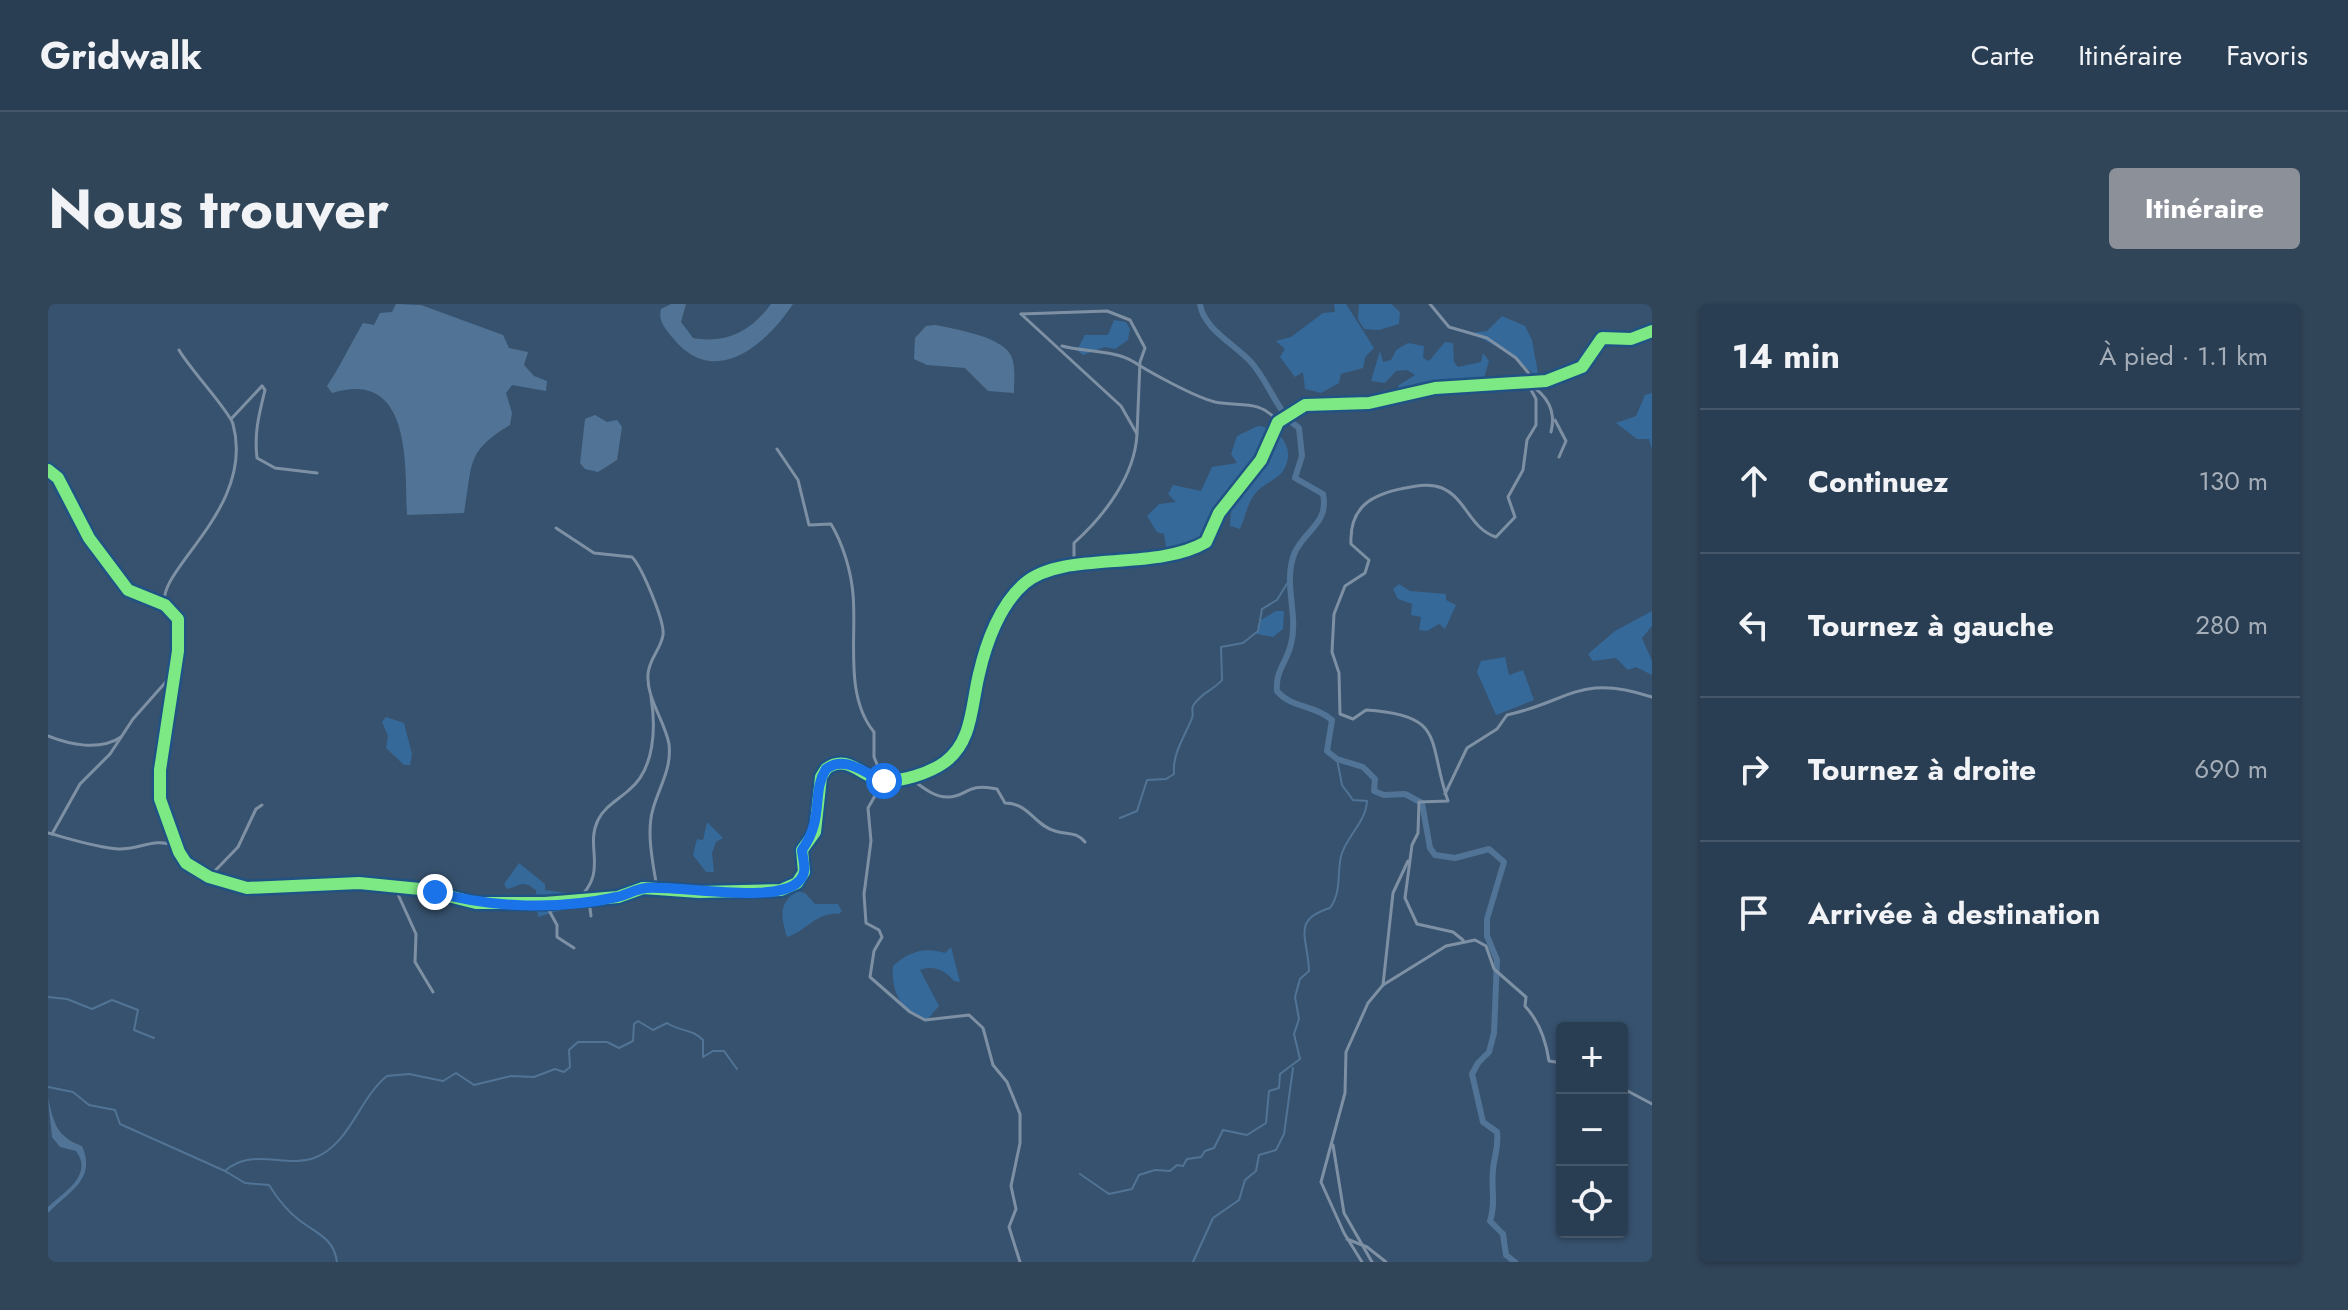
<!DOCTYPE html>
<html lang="fr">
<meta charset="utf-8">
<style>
:root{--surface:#293e52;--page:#314559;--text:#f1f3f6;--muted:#a5aeb8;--line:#455769;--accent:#8c9099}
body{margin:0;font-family:Jost,sans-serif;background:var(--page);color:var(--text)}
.controls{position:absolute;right:24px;bottom:24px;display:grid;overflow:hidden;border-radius:8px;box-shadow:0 2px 6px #0004}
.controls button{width:72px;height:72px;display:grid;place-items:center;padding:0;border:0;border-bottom:2px solid var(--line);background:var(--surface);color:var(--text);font:40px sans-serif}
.stop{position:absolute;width:24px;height:24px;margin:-18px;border:6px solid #1a73e8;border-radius:50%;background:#fff}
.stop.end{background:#1a73e8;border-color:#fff;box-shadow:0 2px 8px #0008}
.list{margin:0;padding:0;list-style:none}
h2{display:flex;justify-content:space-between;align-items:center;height:104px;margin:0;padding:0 32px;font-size:34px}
h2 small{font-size:26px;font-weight:400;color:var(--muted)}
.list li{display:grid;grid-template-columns:52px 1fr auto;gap:24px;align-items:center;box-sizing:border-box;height:144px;padding:0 32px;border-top:2px solid var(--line)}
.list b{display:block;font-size:30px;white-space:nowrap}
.list em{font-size:26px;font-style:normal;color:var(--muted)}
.icon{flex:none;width:44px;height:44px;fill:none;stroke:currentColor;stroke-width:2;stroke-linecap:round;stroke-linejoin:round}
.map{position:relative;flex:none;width:1604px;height:958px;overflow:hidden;border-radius:8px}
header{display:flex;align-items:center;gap:48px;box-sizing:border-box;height:112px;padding:0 40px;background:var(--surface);border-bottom:2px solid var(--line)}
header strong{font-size:38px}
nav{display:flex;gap:44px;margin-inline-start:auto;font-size:28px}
.intro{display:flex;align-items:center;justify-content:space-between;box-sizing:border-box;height:192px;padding:0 48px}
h1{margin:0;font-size:56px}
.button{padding:20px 36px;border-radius:8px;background:var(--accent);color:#fff;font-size:28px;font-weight:700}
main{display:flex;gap:48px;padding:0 48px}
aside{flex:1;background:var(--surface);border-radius:8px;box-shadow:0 2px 6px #0004}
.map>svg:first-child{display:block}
.green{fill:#35699a}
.water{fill:#517496}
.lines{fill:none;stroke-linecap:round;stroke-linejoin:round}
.stream{stroke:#517496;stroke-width:2}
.river{stroke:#517496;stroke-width:6}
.street{stroke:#7e90a4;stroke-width:3}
.cycleway-casing{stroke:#215284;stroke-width:17}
.cycleway{stroke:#7ce984;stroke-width:12}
.route{stroke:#1a73e8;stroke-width:10}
</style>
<header>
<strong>Gridwalk</strong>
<nav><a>Carte</a><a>Itinéraire</a><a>Favoris</a></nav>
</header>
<div class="intro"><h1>Nous trouver</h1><a class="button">Itinéraire</a></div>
<main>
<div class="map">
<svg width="1604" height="958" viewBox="0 0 1604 958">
<rect width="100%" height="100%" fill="#37526e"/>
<g class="green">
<path d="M1286 0H1298L1326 44 1317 53 1315 64 1293 70 1291 79 1273 89 1257 85 1255 68 1247 73 1232 53 1237 45 1228 37 1243 33 1275 9 1287 8Z"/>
<path d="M1311 0H1343L1352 8 1351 20 1331 26 1316 25 1310 15Z"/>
<path d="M1454 12 1477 22 1484 36 1491 75 1463 50 1423 29 1439 27Z"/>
<path d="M1066 16 1078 18 1082 25 1080 36 1067 45 1057 43 1035 51 1029 46 1037 31H1060Z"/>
<path d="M1397 38 1405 39 1406 58 1410 63 1433 58 1435 49 1441 57 1434 81 1393 82 1347 93 1351 81 1367 71 1359 66 1348 67 1337 79 1323 77 1332 47 1335 58 1343 56 1348 46 1360 39 1376 42 1375 54 1381 57Z"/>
<path d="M1604 89V145L1601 135H1589L1568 119 1588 112 1597 91Z"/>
<path d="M1210 122C1232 124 1249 145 1235 167 1229 176 1214 180 1206 191 1199 201 1197 214 1192 225L1182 222 1183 206 1178 198 1151 239 1132 254 1119 249 1116 230 1109 228 1099 212 1111 200 1128 198 1120 190 1125 181 1153 187 1164 163 1189 159 1183 150 1189 132Z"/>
<path d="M1351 280 1362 287 1398 290V296L1408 301 1397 325 1391 320 1379 327 1371 326 1373 313 1363 311 1364 300 1350 295 1345 285Z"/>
<path d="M1228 307H1236L1235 325 1225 333 1208 330 1213 316Z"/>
<path d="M1604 307V322L1594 334 1604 357V371L1588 363 1580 366 1568 354 1545 357 1540 350 1567 327Z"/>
<path d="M1457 353 1461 371 1475 366 1486 396 1448 411 1429 368 1433 357Z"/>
<path d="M338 413 356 419 364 450 362 461H356L338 444 340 432 334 418Z"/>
<path d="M659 518 675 534 668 538 664 549 666 568H658L645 551 649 535 655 536Z"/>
<path d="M471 559 497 580V586L525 590 530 601 490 613 488 586C473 575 473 582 459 585L456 580Z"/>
<path d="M749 587 757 589 767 600H790L794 607 791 610C768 608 759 627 739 633 733 612 730 600 749 587Z"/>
<path d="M903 643 912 678 906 677C896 666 887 661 872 666L891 702 878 717C853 707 843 688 845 662 862 647 876 643 897 649Z"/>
</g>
<g class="water">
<path d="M348 0 373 1 455 31 461 44 480 48 476 61 486 72 499 77 498 87 464 81 458 89 464 109 462 121C417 148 425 160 416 209L359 211C357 161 364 64 284 89L279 82C293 61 302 41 315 19L326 21 332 9 344 8Z"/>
<path d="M623 0H638L633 18 645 34C679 40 703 27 723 0H745C717 42 666 86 624 33 617 24 610 17 613 5Z"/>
<path d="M887 21C907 25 944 31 959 46 969 56 966 76 966 89L940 87 917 64 879 61 866 55 867 34 878 22Z"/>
<path d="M547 111 559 118 569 116 574 123 569 156 550 168 537 165 532 159 537 115Z"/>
<path d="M0 794C6 820 9 833 34 842 49 876 20 888 0 909V903C16 888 46 871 28 847L12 843 4 833Z"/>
</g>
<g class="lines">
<g class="stream">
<path d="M1072 514 1089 507 1099 476 1118 475 1126 470C1124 450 1137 432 1144 414 1146 410 1143 406 1145 402 1152 389 1166 386 1174 376L1173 343 1195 339 1210 327 1214 305 1229 296 1240 278"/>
<path d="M0 693 19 695 44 705 64 696 90 706 86 726 106 734"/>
<path d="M0 783 25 788 41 801 67 806 72 820 177 867 197 879 221 881C229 894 238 906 251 916 268 929 286 934 289 958"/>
<path d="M177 867C203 843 238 864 266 854 302 841 311 794 339 772L361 770 395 777 408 769 426 781 463 772 486 773 507 765 516 768 522 763 521 746 530 738H559L571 744 585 737 586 720 590 717 605 726 619 719C633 728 645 725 655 736V753L665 747H676L689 765"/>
<path d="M1032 870 1061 890 1084 885 1091 871 1107 866 1122 867 1129 861 1135 862 1139 855 1153 853 1157 847 1166 844 1175 826 1199 831 1218 819 1221 787 1231 784 1232 770 1252 755 1246 730 1251 715 1247 693 1252 675 1261 667C1260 633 1243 616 1282 604 1295 586 1288 565 1294 549 1301 530 1318 517 1319 497L1305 496 1294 481 1289 455"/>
<path d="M1145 958 1165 914 1191 896 1197 876 1208 867 1211 851 1228 846 1236 830 1245 764"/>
</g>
<path class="river" d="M1152 0C1155 24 1186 40 1202 57 1221 77 1228 108 1251 124L1254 152 1247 174 1275 190C1281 219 1258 225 1247 248 1234 279 1251 310 1243 340 1239 358 1227 367 1229 387 1243 404 1267 401 1284 416L1279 447 1289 455 1315 463 1327 475 1326 487 1336 491 1357 490 1374 499 1382 544 1387 551 1407 554 1441 545 1456 558 1439 615V632L1449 656 1446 729 1441 748 1430 759 1424 770 1435 818 1449 828C1451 844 1446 852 1445 866 1443 885 1448 900 1442 917L1455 930 1458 951 1467 958"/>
<g class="street">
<path d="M1382 0 1401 23 1439 34 1468 54 1487 77"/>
<path d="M973 10 1073 102 1089 130C1087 172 1056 212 1026 239V255L1019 261"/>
<path d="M973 10 1059 7 1082 16 1097 44 1092 58 1089 130"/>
<path d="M1014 42C1035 48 1068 46 1086 58 1103 69 1147 93 1167 98 1192 103 1212 95 1229 117"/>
<path d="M1479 79C1498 90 1509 105 1503 128"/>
<path d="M214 82 217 86C211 111 206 128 209 154L227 164 269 169"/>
<path d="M184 114 214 82"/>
<path d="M1507 116 1518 137 1511 153"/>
<path d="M729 145 750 176 761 221 783 220C795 240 803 267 805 290 809 333 796 392 826 428V453L836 477"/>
<path d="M0 166 10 174 41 234 80 286 117 301 130 315V347L112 466V495L131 548 138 559 161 573 199 584 311 579 372 585 428 599H497L570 593 595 584 651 588 733 586 749 579 756 568 754 546 767 528 773 473 778 465C799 449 814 473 833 476 852 479 882 469 897 458 925 437 923 402 931 370 938 339 952 300 977 279 1016 246 1107 268 1158 238L1171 209 1213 156 1230 118 1257 101 1321 99 1387 84 1498 77 1534 63 1554 34 1583 35 1604 27"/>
<path d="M508 224 546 249 584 253C594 263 617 318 615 331 613 345 601 355 600 370 598 394 617 417 621 440 624 465 611 483 605 505 598 528 605 560 609 584"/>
<path d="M117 301C107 266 208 205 185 120 182 108 141 64 131 46"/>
<path d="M0 432C22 441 52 447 73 433"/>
<path d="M859 472C871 480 884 493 899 493 919 494 917 478 949 485L957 499C981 499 986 521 1007 527 1019 531 1028 527 1037 538"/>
<path d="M824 473 828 490 820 504 823 537 816 590 818 619 831 626 834 633 826 647 822 673 862 708 877 716 921 711 935 724 945 761 959 778 972 810V839L963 882 968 905 961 923 972 958"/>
<path d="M1397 490 1419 444 1449 425 1459 411C1523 397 1531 369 1604 393"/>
<path d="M0 529C23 535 46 543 70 545 91 546 107 533 127 542"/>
<path d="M4 530 32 480 62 450 85 415 124 371"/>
<path d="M161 573 190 543 208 505 214 501"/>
<path d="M339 583 382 589"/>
<path d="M348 586 368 630 367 658 385 688"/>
<path d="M541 596 543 612"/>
<path d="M528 597C562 567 536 545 550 516 556 503 571 495 581 486 607 465 608 423 603 393"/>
<path d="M497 599 509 621V633L526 644"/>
<path d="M1415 636 1405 628 1369 620 1357 594 1364 541 1370 529 1371 498 1400 497C1379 437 1399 411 1318 406L1305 415 1292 410 1291 369 1284 348 1286 310 1297 282 1317 269 1321 256 1303 240C1301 202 1325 190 1357 184 1368 182 1382 179 1394 184 1418 194 1422 225 1448 233L1467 213 1460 193 1475 166 1479 136 1488 121V95L1480 80"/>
<path d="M1335 681 1345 589 1360 557"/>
<path d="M1574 784 1604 800"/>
<path d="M1285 841 1296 909 1324 958"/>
<path d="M1299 935 1319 943 1338 958"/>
<path d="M1314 958 1296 929 1273 878 1297 789 1298 748 1320 699 1335 681 1398 642 1427 636 1438 642 1446 665 1478 693 1477 702C1492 718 1498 737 1501 757L1514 759"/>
</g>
<defs>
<path id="cycleway" d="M0 166 10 174 41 234 80 286 117 301 130 315V347L112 466V495L131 548 138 559 161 573 199 584 311 579 372 585 428 599H497L570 593 595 584 651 588 733 586 749 579 756 568 754 546 767 528 773 473 778 465C799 449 814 473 833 476 852 479 882 469 897 458 925 437 923 402 931 370 938 339 952 300 977 279 1016 246 1107 268 1158 238L1171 209 1213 156 1230 118 1257 101 1321 99 1387 84 1498 77 1534 63 1554 34 1583 35 1604 27"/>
</defs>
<use href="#cycleway" class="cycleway-casing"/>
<use href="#cycleway" class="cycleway"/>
</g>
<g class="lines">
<path class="route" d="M387 588C443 604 511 606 569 593 578 591 588 585 598 584 631 581 723 600 749 579 761 569 755 558 754 546 777 513 763 489 778 465 798 450 818 471 836 477"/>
</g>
</svg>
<div class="controls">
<button>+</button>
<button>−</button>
<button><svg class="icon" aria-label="locate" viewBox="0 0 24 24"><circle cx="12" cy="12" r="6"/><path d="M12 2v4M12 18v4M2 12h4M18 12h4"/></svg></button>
</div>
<div class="stop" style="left:836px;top:477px"></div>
<div class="stop end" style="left:387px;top:588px"></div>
</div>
<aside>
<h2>14 min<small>À pied · 1.1 km</small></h2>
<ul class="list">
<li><svg class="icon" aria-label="ahead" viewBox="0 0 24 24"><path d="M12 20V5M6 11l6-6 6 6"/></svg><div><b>Continuez</b></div><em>130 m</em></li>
<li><svg class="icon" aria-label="left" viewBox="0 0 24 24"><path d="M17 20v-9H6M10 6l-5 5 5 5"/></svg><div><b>Tournez à gauche</b></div><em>280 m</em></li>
<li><svg class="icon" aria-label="right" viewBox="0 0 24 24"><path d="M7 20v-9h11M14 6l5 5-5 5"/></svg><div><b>Tournez à droite</b></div><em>690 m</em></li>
<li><svg class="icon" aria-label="arrive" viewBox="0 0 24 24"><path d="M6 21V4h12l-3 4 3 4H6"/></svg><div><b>Arrivée à destination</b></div></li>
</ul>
</aside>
</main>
